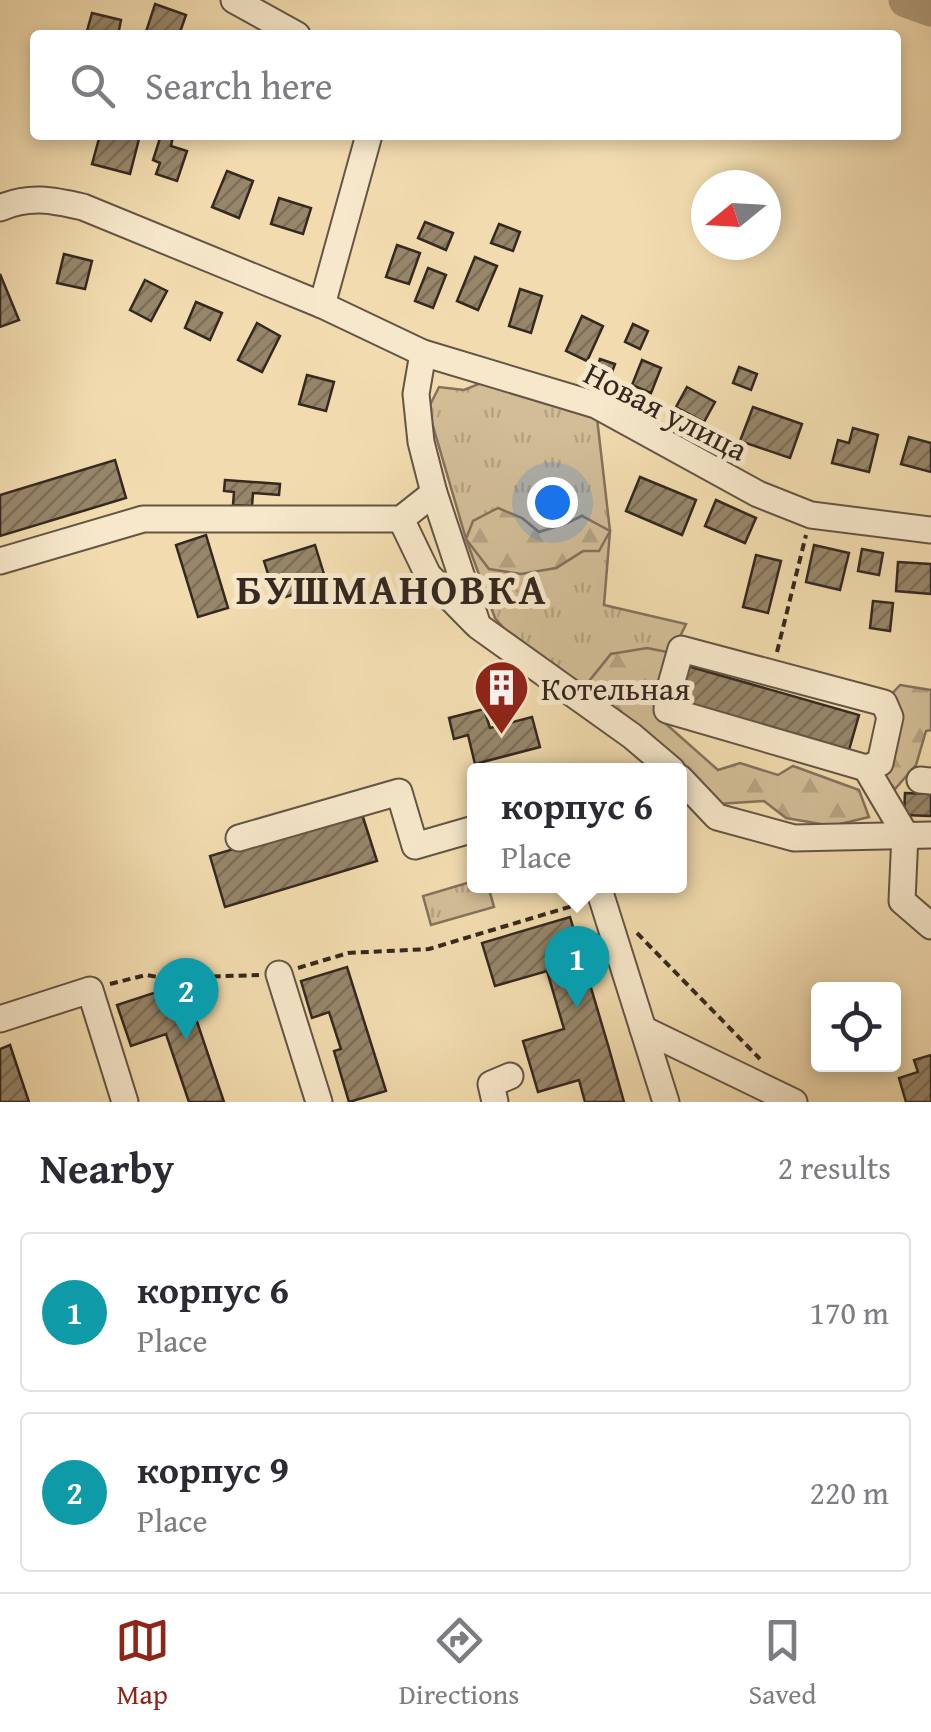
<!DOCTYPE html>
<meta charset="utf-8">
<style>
:root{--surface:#fff;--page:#f7f7f7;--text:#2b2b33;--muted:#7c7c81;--line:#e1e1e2;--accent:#8f2418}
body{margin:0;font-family:"Gentium Book Plus",serif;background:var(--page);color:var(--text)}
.controls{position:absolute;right:30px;bottom:30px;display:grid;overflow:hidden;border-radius:10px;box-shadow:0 5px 15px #0003}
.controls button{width:90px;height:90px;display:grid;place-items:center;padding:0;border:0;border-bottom:2px solid var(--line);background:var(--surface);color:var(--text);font:50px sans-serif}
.compass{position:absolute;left:691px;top:170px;width:90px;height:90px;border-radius:50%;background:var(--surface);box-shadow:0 5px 15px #0003;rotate:252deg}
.you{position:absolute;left:552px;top:502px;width:35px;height:35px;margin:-25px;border:8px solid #fff;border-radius:50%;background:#1a73e8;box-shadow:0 0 0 15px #1a73e833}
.badge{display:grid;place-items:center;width:65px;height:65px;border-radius:50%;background:var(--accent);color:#fff;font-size:32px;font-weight:700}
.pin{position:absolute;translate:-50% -82px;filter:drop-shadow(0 2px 5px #0008)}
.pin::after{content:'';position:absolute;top:52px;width:35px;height:30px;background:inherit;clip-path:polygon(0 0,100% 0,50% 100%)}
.popup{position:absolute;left:467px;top:763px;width:220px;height:130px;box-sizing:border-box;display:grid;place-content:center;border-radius:10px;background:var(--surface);filter:drop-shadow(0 2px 8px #0005);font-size:32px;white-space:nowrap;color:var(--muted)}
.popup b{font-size:38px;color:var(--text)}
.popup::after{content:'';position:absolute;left:50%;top:100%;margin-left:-20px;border:20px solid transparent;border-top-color:var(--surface)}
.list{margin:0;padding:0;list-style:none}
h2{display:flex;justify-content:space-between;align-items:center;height:130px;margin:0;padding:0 40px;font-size:42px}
h2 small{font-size:32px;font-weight:400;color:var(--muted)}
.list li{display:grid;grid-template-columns:65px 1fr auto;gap:30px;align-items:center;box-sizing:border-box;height:160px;margin:0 20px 20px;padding:0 20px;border:2px solid var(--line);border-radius:10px}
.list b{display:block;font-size:38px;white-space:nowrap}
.list p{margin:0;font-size:32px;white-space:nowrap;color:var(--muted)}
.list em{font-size:32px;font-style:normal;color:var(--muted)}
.icon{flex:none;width:55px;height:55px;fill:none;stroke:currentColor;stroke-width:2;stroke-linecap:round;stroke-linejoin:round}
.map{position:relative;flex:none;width:931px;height:1102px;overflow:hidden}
.search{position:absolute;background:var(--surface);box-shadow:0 5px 15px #0003;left:30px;right:30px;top:30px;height:110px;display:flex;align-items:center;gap:25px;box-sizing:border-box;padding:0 35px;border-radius:10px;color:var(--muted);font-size:38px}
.sheet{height:490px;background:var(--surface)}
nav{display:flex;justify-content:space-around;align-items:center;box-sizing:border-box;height:140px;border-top:2px solid var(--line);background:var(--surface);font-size:28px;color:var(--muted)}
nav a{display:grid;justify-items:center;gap:5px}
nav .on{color:var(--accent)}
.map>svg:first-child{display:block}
.grass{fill:url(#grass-tufts);stroke:#83725c;stroke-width:2.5;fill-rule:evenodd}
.forest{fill:url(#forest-firs);stroke:#83725c;stroke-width:2.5}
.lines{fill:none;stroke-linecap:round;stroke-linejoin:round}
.river{stroke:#b19f7e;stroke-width:35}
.building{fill:url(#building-hatch);stroke:#342820;stroke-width:2.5}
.minor-casing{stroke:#645544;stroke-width:29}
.path{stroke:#342820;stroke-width:4;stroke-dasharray:8 5;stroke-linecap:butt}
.minor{stroke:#f7e8cb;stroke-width:25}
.labels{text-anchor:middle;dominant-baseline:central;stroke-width:10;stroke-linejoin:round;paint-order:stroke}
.street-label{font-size:32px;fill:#342820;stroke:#f7e8cb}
.poi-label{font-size:32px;fill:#342820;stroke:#f7e8cb;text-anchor:start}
.district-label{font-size:42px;font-weight:bold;letter-spacing:2.5px;fill:#342820;stroke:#f7e8cb}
</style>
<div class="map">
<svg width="931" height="1102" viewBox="0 0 931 1102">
<defs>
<pattern id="grass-tufts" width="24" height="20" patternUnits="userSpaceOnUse" patternTransform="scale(2.5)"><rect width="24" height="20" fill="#d2bd97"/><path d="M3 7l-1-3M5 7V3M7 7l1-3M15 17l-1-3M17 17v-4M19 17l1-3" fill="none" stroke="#b5a282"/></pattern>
<pattern id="forest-firs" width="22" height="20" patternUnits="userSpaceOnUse" patternTransform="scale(2.5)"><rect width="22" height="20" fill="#d2bd97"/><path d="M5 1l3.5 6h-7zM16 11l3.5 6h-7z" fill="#b5a282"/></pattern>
<pattern id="building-hatch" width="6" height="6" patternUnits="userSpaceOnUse" patternTransform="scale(2.5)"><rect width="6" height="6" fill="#97866a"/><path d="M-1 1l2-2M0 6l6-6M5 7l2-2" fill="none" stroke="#7c6e57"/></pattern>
</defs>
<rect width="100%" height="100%" fill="#f2dcaf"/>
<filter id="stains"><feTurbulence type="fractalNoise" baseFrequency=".002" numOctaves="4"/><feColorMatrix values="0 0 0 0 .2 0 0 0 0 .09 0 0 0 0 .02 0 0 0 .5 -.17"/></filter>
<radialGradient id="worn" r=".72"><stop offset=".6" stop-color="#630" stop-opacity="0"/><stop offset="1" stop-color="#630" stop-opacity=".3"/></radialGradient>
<g class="grass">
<path d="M481 383 597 418 610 531 604 605 686 624 672 653 611 654 586 685 618 714 520 647 495 618 466 539 428 409 439 387 464 390ZM582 516 583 551 556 568 522 518 539 532 565 524Z"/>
<path d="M474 881V886H488L494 907 431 925 423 896Z"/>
</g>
<g class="forest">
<path d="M498 508 522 518 539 532 565 524 582 516 610 531 599 551H583L556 568 521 574 489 569 466 539 473 521Z"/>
<path d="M647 648 672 653 657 716 718 770 740 763 778 775 793 766 859 790 869 817 832 826 786 818 764 801 717 804 586 685 611 654Z"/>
<path d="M900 685 931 690V730L926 731 916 765 895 789 879 771 888 698Z"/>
</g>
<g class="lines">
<path class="river" d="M906 0 931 9"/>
</g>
<g class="building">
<path d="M155 4 186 15 179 35H145Z"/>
<path d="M92 13 121 20 118 35H102L87 31Z"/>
<path d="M100 135H140L130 174 92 164Z"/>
<path d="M161 135 173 136 171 146 187 151 177 181 156 174 160 163 153 160Z"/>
<path d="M227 171 253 181 239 218 212 207Z"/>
<path d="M279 198 311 208 303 234 271 224Z"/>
<path d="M425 222 453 233 446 250 418 238Z"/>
<path d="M499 224 520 232 513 251 491 243Z"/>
<path d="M397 245 420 253 409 284 386 277Z"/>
<path d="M64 254 92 261 85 289 57 283Z"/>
<path d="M475 257 497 266 478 310 457 301Z"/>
<path d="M428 268 446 275 433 308 415 301Z"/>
<path d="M0 274 19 320 0 327Z"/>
<path d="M145 280 167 291 151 321 130 310Z"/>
<path d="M520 289 542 296 531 333 509 326Z"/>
<path d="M196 302 222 313 210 340 185 328Z"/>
<path d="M582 316 603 326 587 361 566 351Z"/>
<path d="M257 323 280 336 262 372 238 360Z"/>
<path d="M633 324 648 331 640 349 625 342Z"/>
<path d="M600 359 615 364 608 383 593 378Z"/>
<path d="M642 360 661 368 651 393 632 385Z"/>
<path d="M739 367 757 374 751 390 733 383Z"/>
<path d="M307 375 334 382 326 411 299 404Z"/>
<path d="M687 387 715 402 704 422 676 407Z"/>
<path d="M753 407 802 424 790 458 740 441Z"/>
<path d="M853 428 878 435 869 472 832 463 838 440 849 443Z"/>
<path d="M909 437 931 443V472L901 464Z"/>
<path d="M115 460 126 498 0 536V495Z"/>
<path d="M640 477 696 500 682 535 626 511Z"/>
<path d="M225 480 280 484 279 495 253 493 252 506 233 505 234 492 224 491Z"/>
<path d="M716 500 756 518 745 543 705 526Z"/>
<path d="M206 535 228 608 198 617 176 545Z"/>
<path d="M315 545 327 584 276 600 264 561Z"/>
<path d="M814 545 849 553 840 590 806 582Z"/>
<path d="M862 549 883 553 879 575 858 571Z"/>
<path d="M756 555 781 561 768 613 743 607Z"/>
<path d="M898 562 931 564V594L896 591Z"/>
<path d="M873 601 893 603 890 631 870 628Z"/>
<path d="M684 665 859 715 849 750 674 700Z"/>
<path d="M484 709 490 728 532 717 540 747 475 764 468 735 454 739 449 718Z"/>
<path d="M905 793 931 794V816L904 815Z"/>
<path d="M361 811 377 861 225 907 210 856Z"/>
<path d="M570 917 608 1045 624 1102H585L579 1080 538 1092 523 1041 564 1029 547 971 495 986 482 943Z"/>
<path d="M347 967 386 1091 349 1102 334 1051 341 1049 329 1012 312 1018 301 981Z"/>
<path d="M184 983 224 1102H189L166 1034 131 1046 117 1005Z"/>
<path d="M10 1045 29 1102H0V1049Z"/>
<path d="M931 1055V1102H906L899 1078 918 1072 914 1060Z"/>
</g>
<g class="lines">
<defs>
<g id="minor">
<path d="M234 0 297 35"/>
<path d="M0 208C29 195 53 200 83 207L322 305 423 353 596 405 758 494 811 515 931 530"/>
<path d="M322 305 369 135"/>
<path d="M423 353 416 394 421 442 434 493 478 626 632 736 672 770"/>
<path d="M401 519 428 575 475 623"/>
<path d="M0 561 143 519H401L434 493"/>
<path d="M866 768 880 763 890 717 884 703 681 649 668 695 667 710 866 768 905 834 902 901 931 926"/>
<path d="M680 778 717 817 794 838 931 835"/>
<path d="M920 780 931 781"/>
<path d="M239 838 399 792 415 846 474 829"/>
<path d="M598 886 666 1102"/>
<path d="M279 974 319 1102"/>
<path d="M0 1019 90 990 125 1102"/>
<path d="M643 1029 794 1102"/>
<path d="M495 1102 491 1084 510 1076"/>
</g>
</defs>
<use href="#minor" class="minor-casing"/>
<g class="path">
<path d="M777 652 806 535"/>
<path d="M637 933 760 1059"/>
<path d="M298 968 348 953 429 949 579 904"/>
<path d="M110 984 146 975 164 978 259 975"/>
</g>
<use href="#minor" class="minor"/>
</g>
<defs>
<symbol id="building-pin" viewBox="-11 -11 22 30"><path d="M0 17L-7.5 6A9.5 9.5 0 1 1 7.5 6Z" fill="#8f2418" stroke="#f7e8cb"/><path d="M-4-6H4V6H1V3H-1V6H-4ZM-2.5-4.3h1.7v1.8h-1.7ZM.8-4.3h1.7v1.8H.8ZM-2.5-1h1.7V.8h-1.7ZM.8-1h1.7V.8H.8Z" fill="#fff"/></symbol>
</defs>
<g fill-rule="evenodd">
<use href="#building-pin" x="470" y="656" width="63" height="86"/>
</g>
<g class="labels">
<g class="street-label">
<text transform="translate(666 411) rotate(27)">Новая улица</text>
</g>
<g class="poi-label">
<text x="541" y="688">Котельная</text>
</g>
<g class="district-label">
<text x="392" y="588">БУШМАНОВКА</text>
</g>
</g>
<rect width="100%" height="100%" filter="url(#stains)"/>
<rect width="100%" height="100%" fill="url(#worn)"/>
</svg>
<div class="controls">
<button><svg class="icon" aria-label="locate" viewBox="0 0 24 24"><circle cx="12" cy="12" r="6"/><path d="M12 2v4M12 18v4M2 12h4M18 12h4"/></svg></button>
</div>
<svg class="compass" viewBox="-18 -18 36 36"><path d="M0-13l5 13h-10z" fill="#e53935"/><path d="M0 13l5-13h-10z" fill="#7c7c81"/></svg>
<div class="you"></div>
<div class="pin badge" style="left:577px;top:1008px;background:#0f9aa8">1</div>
<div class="popup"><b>корпус 6</b>Place</div>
<div class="pin badge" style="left:186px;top:1040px;background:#0f9aa8">2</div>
<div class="search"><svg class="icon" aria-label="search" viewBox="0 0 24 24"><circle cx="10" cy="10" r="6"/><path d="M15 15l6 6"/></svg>Search here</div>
</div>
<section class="sheet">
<h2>Nearby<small>2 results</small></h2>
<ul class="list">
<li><span class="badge" style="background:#0f9aa8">1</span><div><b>корпус 6</b><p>Place</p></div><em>170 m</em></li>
<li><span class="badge" style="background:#0f9aa8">2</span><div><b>корпус 9</b><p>Place</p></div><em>220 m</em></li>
</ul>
</section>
<nav>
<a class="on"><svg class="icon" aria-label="map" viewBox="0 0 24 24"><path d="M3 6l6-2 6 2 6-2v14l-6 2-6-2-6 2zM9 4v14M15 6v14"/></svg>Map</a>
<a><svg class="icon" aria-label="directions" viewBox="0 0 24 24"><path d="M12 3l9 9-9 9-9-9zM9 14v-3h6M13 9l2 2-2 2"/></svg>Directions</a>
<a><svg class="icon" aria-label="saved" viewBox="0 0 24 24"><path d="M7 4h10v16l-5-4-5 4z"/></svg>Saved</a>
</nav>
